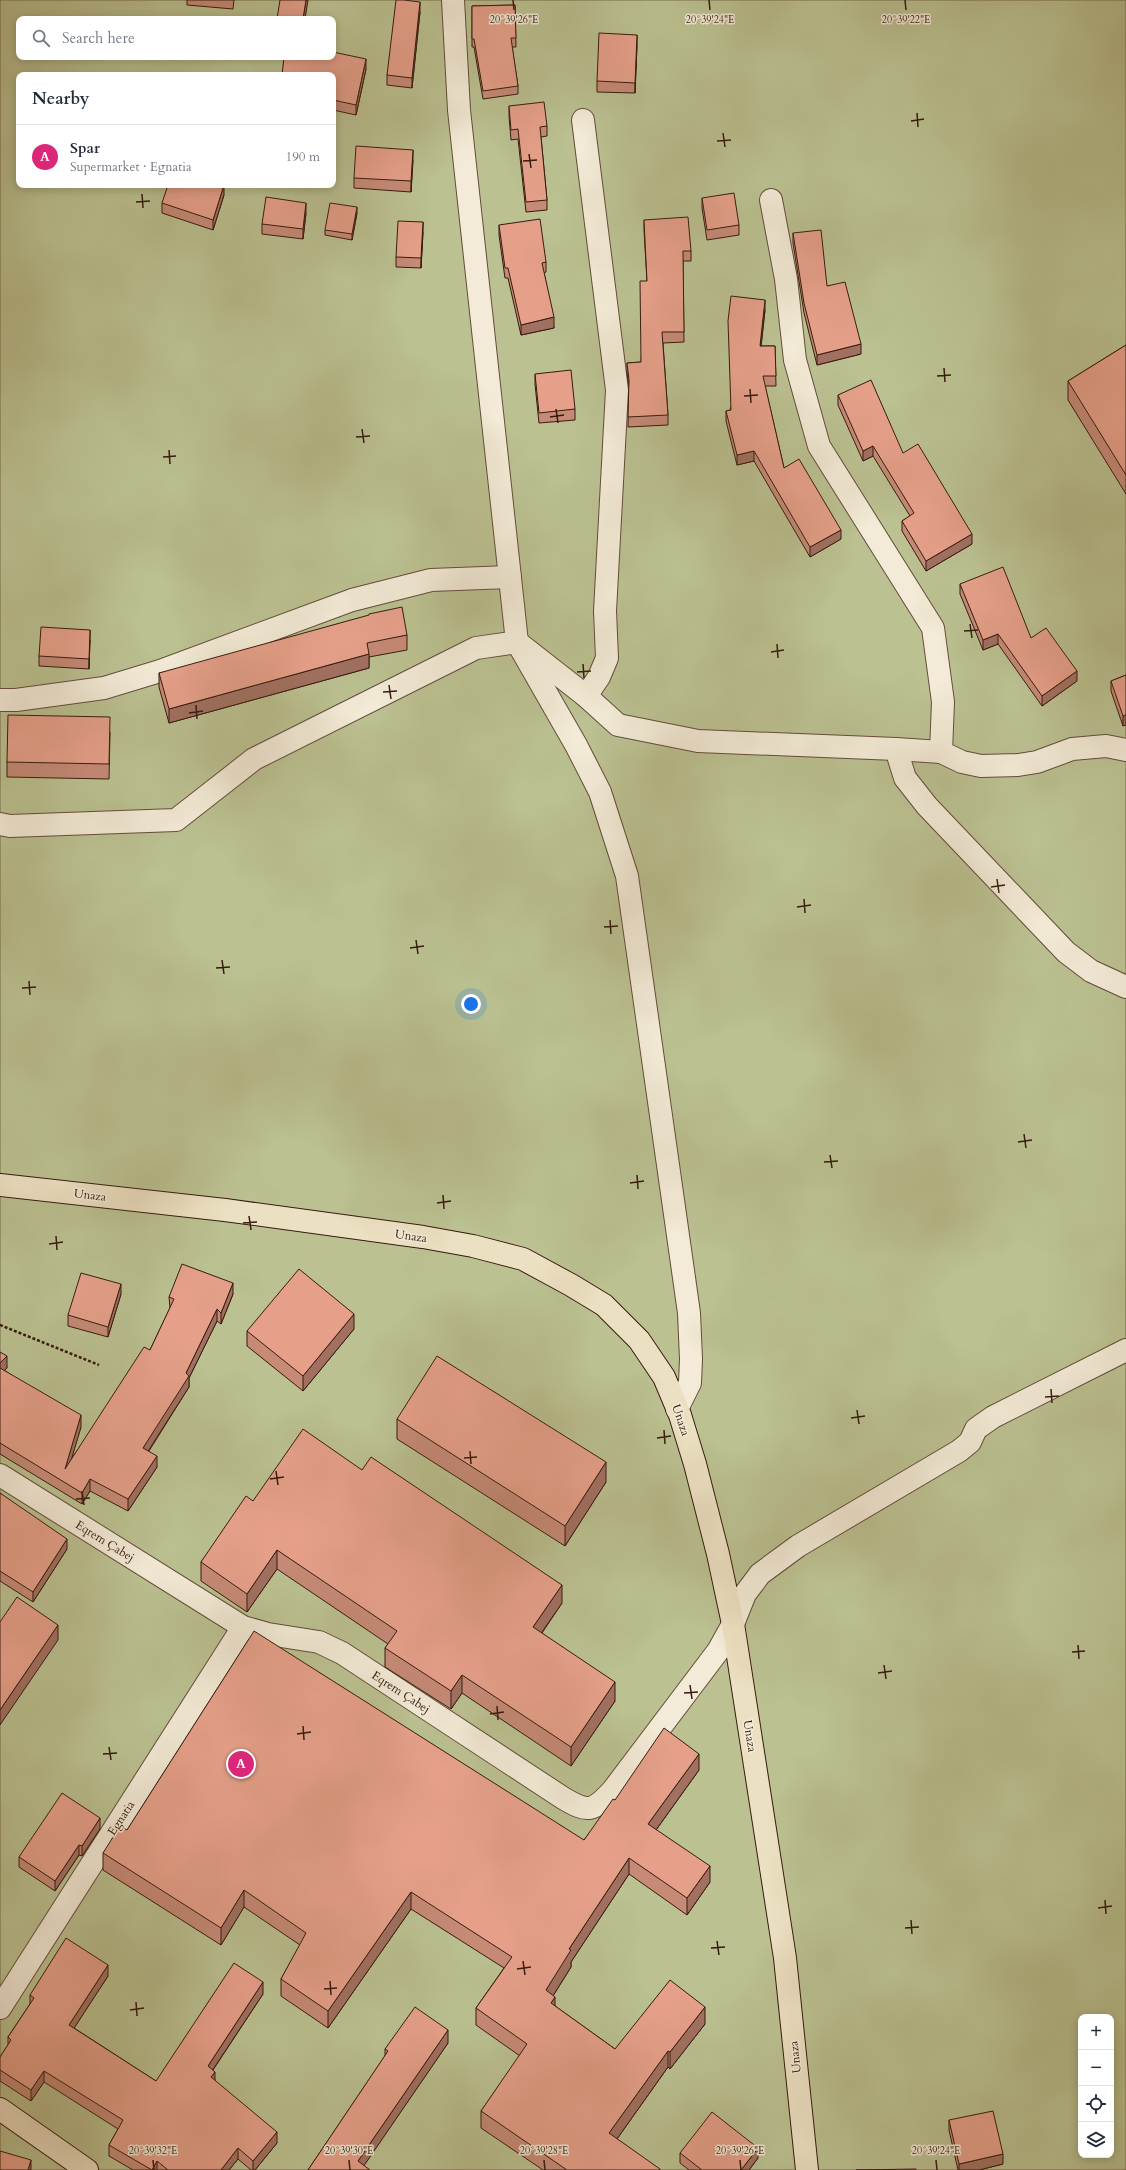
<!DOCTYPE html>
<meta charset="utf-8">
<style>
:root{--surface:#fff;--page:#f2f2f3;--text:#1f2937;--muted:#747a83;--line:#e0e1e3;--accent:#db2777}
body{margin:0;font-family:Cardo,serif;background:var(--page);color:var(--text)}
.controls{position:absolute;right:12px;bottom:12px;display:grid;overflow:hidden;border-radius:8px;box-shadow:0 2px 10px #0003}
.controls button{width:36px;height:36px;display:grid;place-items:center;padding:0;border:0;border-bottom:1px solid var(--line);background:var(--surface);color:var(--text);font:20px sans-serif}
.you{position:absolute;left:471px;top:1004px;width:14px;height:14px;margin:-10px;border:3px solid #fff;border-radius:50%;background:#1a73e8;box-shadow:0 0 0 6px #1a73e833}
.badge{display:grid;place-items:center;width:26px;height:26px;border-radius:50%;background:var(--accent);color:#fff;font-size:13px;font-weight:700}
.pin{position:absolute;translate:-50% -50%;border:2px solid #fff;box-shadow:0 1px 4px #0006}
.list{margin:0;padding:0;list-style:none}
h2{display:flex;justify-content:space-between;align-items:center;height:52px;margin:0;padding:0 16px;font-size:17px}
h2 small{font-size:13px;font-weight:400;color:var(--muted)}
.list li{display:grid;grid-template-columns:26px 1fr auto;gap:12px;align-items:center;box-sizing:border-box;height:64px;padding:0 16px;border-top:1px solid var(--line)}
.list b{display:block;font-size:15px;white-space:nowrap}
.list p{margin:0;font-size:13px;white-space:nowrap;color:var(--muted)}
.list em{font-size:13px;font-style:normal;color:var(--muted)}
.icon{flex:none;width:22px;height:22px;fill:none;stroke:currentColor;stroke-width:2;stroke-linecap:round;stroke-linejoin:round}
.map{position:relative;flex:none;width:1126px;height:2170px;overflow:hidden}
.search{position:absolute;background:var(--surface);box-shadow:0 2px 10px #0003;left:16px;top:16px;width:320px;height:44px;display:flex;align-items:center;gap:10px;box-sizing:border-box;padding:0 14px;border-radius:8px;color:var(--muted);font-size:15px}
.panel{position:absolute;background:var(--surface);box-shadow:0 2px 10px #0003;left:16px;top:72px;width:320px;height:116px;border-radius:8px}
.map>svg:first-child{display:block}
.green{fill:#bbc191;stroke:#786e50;fill-rule:evenodd}
.lines{fill:none;stroke-linecap:round;stroke-linejoin:round}
.minor-casing{stroke:#644c3b;stroke-width:24}
.major-casing{stroke:#361b0e;stroke-width:24}
.path{stroke:#361b0e;stroke-width:2.5;stroke-dasharray:3 2;stroke-linecap:butt}
.minor{stroke:#f3ebd7;stroke-width:22}
.major{stroke:#ece0c2;stroke-width:22}
.wall{fill:#c68a77;stroke:#361b0e}
.shaded-wall{fill:#a17061;stroke:#361b0e}
.building{fill:#e6a08a;stroke:#361b0e}
.ticks{fill:none;stroke:#361b0e;stroke-width:1.5}
.labels{text-anchor:middle;dominant-baseline:central;stroke-width:3;stroke-linejoin:round;paint-order:stroke}
.street-label{font-size:12px;fill:#361b0e;stroke:#f3ebd7}
.ticks-label{font-size:10px;text-anchor:middle;fill:#361b0e;stroke:#f3ebd7;stroke-width:3;stroke-linejoin:round;paint-order:stroke}
</style>
<div class="map">
<svg width="1126" height="2170" viewBox="0 0 1126 2170">
<rect width="100%" height="100%" fill="#ece0c2"/>
<filter id="stains"><feTurbulence type="fractalNoise" baseFrequency=".005" numOctaves="4"/><feColorMatrix values="0 0 0 0 .2 0 0 0 0 .09 0 0 0 0 .02 0 0 0 .5 -.17"/></filter>
<radialGradient id="worn" r=".72"><stop offset=".6" stop-color="#630" stop-opacity="0"/><stop offset="1" stop-color="#630" stop-opacity=".3"/></radialGradient>
<path class="green" d="M0 0H1126V2170H0ZM19 19H333V57H19ZM19 75H333V185H19ZM1081 2017H1111V2155H1081Z"/>
<g class="lines">
<defs>
<g id="minor">
<path d="M453 0 459 110 517 642 576 745 600 792 627 876 689 1313 691 1359 690 1383 677 1409"/>
<path d="M583 120 617 390 605 611 607 658 599 677 586 696"/>
<path d="M771 200 786 279 795 360 819 446 933 628 943 702 941 752"/>
<path d="M0 700H16L104 688 160 671 352 600 431 580 510 577"/>
<path d="M896 749 905 778 927 806 1066 952 1091 971 1126 987"/>
<path d="M0 824 10 826 176 820 254 759 476 648 517 642 586 696 618 725 698 741 896 749 941 752 962 762 981 766 1018 765 1037 762 1072 749 1106 746 1126 750"/>
<path d="M0 1475 243 1627 268 1634 319 1642 342 1653 563 1798C588 1813 593 1812 613 1790L718 1651 733 1624 745 1594 760 1574 798 1546 959 1451 970 1442 976 1429 993 1417 1126 1350"/>
<path d="M0 2008 243 1627"/>
</g>
<g id="major">
<path d="M0 1185 225 1210 423 1237 473 1246 523 1259 571 1285 604 1305 639 1340 664 1377 680 1415 695 1464 718 1554 733 1624 785 1958 807 2170"/>
<path d="M0 2109 87 2170"/>
</g>
</defs>
<use href="#minor" class="minor-casing"/>
<use href="#major" class="major-casing"/>
<path class="path" d="M0 1325 99 1365"/>
<use href="#minor" class="minor"/>
<use href="#major" class="major"/>
</g>
<g class="wall">
<path d="M187 0H234L233 9 187 5Z"/>
<path d="M515 5 516 47H512L518 86V94L483 99 474 47H472V6Z"/>
<path d="M420 12 412 88 387 85V75Z"/>
<path d="M637 45 635 93 597 92V81Z"/>
<path d="M366 69 356 115 333 110V75Z"/>
<path d="M509 106 547 126V136L541 137 547 200V210L526 212 518 139 511 140 509 116Z"/>
<path d="M413 160 411 192 354 188V178Z"/>
<path d="M224 195 213 230 162 213V203Z"/>
<path d="M702 198 739 225V235L707 240 702 208Z"/>
<path d="M306 213 303 239 262 234V224Z"/>
<path d="M357 213 352 240 325 235V230Z"/>
<path d="M644 220 691 251V261H683L684 342 663 343 668 415V425L628 427 629 387 627 373V363L641 362 647 281 644 230Z"/>
<path d="M499 225 546 262V272L544 273 554 328 521 335 508 278H505L499 235Z"/>
<path d="M423 232 421 268 396 267V257Z"/>
<path d="M793 233 861 354 817 365 804 313 793 243Z"/>
<path d="M765 310 761 346H775L776 386H765L784 468 841 539 810 557 754 461 737 465 726 421V411L730 410Z"/>
<path d="M1126 345V494L1068 400V381Z"/>
<path d="M535 374 575 409V420L539 423 535 384Z"/>
<path d="M838 395 903 453 972 544 926 571 902 531V521L910 516 873 456 863 461 838 405Z"/>
<path d="M960 584 1031 638 1077 681 1042 706 998 644 983 650 960 594Z"/>
<path d="M407 635V650L369 657V668L169 723 159 687V673Z"/>
<path d="M90 640 89 669 39 666V656Z"/>
<path d="M1126 675 1123 726 1111 691V681Z"/>
<path d="M110 732 109 779 7 777V762Z"/>
<path d="M121 1294 108 1337 68 1326V1315Z"/>
<path d="M233 1294 221 1324 217 1321 189 1378V1387L149 1451 157 1467 128 1511 90 1491 82 1504 0 1454V1352L7 1368 4 1370 81 1427 71 1459 150 1350 170 1308 169 1297Z"/>
<path d="M354 1329 303 1391 247 1346V1331Z"/>
<path d="M397 1419 606 1482 565 1546 397 1439Z"/>
<path d="M362 1470 562 1603 542 1633 615 1701 571 1766 462 1693 451 1709 385 1667V1648L388 1644 277 1569 247 1612 201 1581V1562L253 1501Z"/>
<path d="M0 1493 67 1549 33 1602 0 1581Z"/>
<path d="M699 1770 656 1830 710 1882 687 1915 629 1874 571 1962V1967L553 1996 555 2006 615 2049 705 2024 670 2069 668 2067 617 2139 660 2170H543L481 2128V2111L520 2056 476 2025V2008L504 1968 411 1909 328 2028 281 1996V1979L300 1945 244 1907 221 1945 103 1870V1853L127 1830 584 1840 615 1800Z"/>
<path d="M100 1829 82 1856 79 1855 55 1891 19 1867V1857Z"/>
<path d="M108 1976 74 2028 156 2081 263 1994 213 2070 215 2081 277 2143 255 2170H251L238 2159 229 2170H133L109 2156V2145L118 2129 44 2082 31 2101 0 2081V2057L8 2045V2037L30 2004V1995Z"/>
<path d="M448 2043 364 2165 308 2170 385 2056V2049Z"/>
<path d="M949 2120 1003 2164 979 2170H958L949 2130Z"/>
<path d="M680 2153 758 2158 749 2170H689L680 2163Z"/>
</g>
<g class="shaded-wall">
<path d="M306 0H308L305 19H303Z"/>
<path d="M420 2V12L412 88V78Z"/>
<path d="M637 35V45L635 93V83Z"/>
<path d="M366 59V69L356 115V105Z"/>
<path d="M413 150V160L411 192V181Z"/>
<path d="M224 185V195L213 230V220Z"/>
<path d="M306 203V213L303 239V229Z"/>
<path d="M357 207V213L352 240V234Z"/>
<path d="M423 222V232L421 268V258Z"/>
<path d="M765 300V310L760 356V346Z"/>
<path d="M554 317V328L521 335V325Z"/>
<path d="M861 344V354L817 365V355Z"/>
<path d="M873 446V456L863 461V451Z"/>
<path d="M754 451V461L737 465V455Z"/>
<path d="M841 530V539L810 557V547Z"/>
<path d="M972 534V544L926 571V561Z"/>
<path d="M90 630V640L89 669V659Z"/>
<path d="M998 634V644L983 650V640Z"/>
<path d="M369 654V668L169 723V709Z"/>
<path d="M1077 671V681L1042 706V696Z"/>
<path d="M1126 715V725L1123 726V716Z"/>
<path d="M233 1283V1294L221 1324V1313Z"/>
<path d="M121 1284V1294L108 1337V1327Z"/>
<path d="M217 1309V1321L189 1378V1387L143 1459V1448L186 1373Z"/>
<path d="M354 1314V1329L303 1391V1376Z"/>
<path d="M7 1356V1368L0 1375V1363Z"/>
<path d="M81 1415V1427L65 1481V1469Z"/>
<path d="M157 1456V1467L128 1511V1499Z"/>
<path d="M606 1462V1482L565 1546V1526Z"/>
<path d="M90 1479V1491L82 1504V1493Z"/>
<path d="M67 1539V1549L33 1602V1592Z"/>
<path d="M277 1550V1569L247 1612V1594Z"/>
<path d="M562 1585V1603L533 1645V1627Z"/>
<path d="M58 1625V1640L0 1725V1710Z"/>
<path d="M462 1675V1693L451 1709V1691Z"/>
<path d="M615 1682V1701L571 1766V1747Z"/>
<path d="M699 1754V1770L648 1841V1824Z"/>
<path d="M100 1818V1829L82 1856V1846Z"/>
<path d="M79 1845V1855L55 1891V1881Z"/>
<path d="M629 1858V1874L571 1962V1967L546 2007V1990L569 1949Z"/>
<path d="M710 1866V1882L687 1915V1898Z"/>
<path d="M244 1890V1907L221 1945V1928Z"/>
<path d="M411 1892V1909L328 2028V2011Z"/>
<path d="M108 1965V1976L69 2036V2025Z"/>
<path d="M263 1982V1994L208 2077V2066Z"/>
<path d="M555 1997V2013L551 2003Z"/>
<path d="M705 2007V2024L670 2069V2052Z"/>
<path d="M448 2030V2043L361 2170 358 2161Z"/>
<path d="M668 2051V2067L609 2150V2133Z"/>
<path d="M44 2071V2082L31 2101V2090Z"/>
<path d="M215 2072V2083L211 2077Z"/>
<path d="M277 2132V2143L255 2170H253V2161Z"/>
<path d="M238 2148V2159L229 2170H221Z"/>
<path d="M758 2148V2158L749 2170H741Z"/>
<path d="M1003 2154V2164L979 2170H959V2164Z"/>
<path d="M31 2160V2170H28Z"/>
<path d="M157 2161V2170H152Z"/>
</g>
<g class="building">
<path d="M280 0H306L303 19H277Z"/>
<path d="M396 0H404L420 2 412 78 387 75Z"/>
<path d="M515 5 516 38H511L518 86 483 91 474 39H472V6Z"/>
<path d="M599 33 637 35 635 83 597 81Z"/>
<path d="M333 52 366 59 356 105 333 100V75H282L284 57H333Z"/>
<path d="M544 102 547 126 540 127 547 200 526 202 518 129 511 130 509 106Z"/>
<path d="M356 146 413 150 411 181 354 178Z"/>
<path d="M168 185H224L213 220 162 203Z"/>
<path d="M734 193 739 225 707 230 702 198Z"/>
<path d="M266 197 306 203 303 229 262 224Z"/>
<path d="M330 203 357 207 352 234 325 230Z"/>
<path d="M688 217 691 251H683L684 332H662L668 415 628 417 629 380 627 363 641 362 640 281H647L644 220Z"/>
<path d="M540 219 546 262 542 263 554 317 521 325 508 268H505L499 225Z"/>
<path d="M398 221 423 222 421 258 396 257Z"/>
<path d="M821 230 827 286 845 282 861 344 817 355 804 303 793 233Z"/>
<path d="M731 296 765 300 760 346H775L776 376H763L784 468 799 459 841 530 810 547 754 451 737 455 726 411 731 410 728 321Z"/>
<path d="M1126 345V475L1068 381Z"/>
<path d="M571 370 575 409 539 413 535 374Z"/>
<path d="M871 380 903 453 918 444 972 534 926 561 902 521 914 513 873 446 863 451 838 395Z"/>
<path d="M1003 567 1031 638 1046 628 1077 671 1042 696 998 634 983 640 960 584Z"/>
<path d="M402 607 407 635 367 643 369 654 169 709 159 673 369 615V614Z"/>
<path d="M41 627 90 630 89 659 39 656Z"/>
<path d="M1126 675V715L1123 716 1111 681Z"/>
<path d="M8 715 110 717 109 764 7 762Z"/>
<path d="M182 1264 233 1283 221 1313 217 1309 186 1373 189 1376 143 1448 157 1456 128 1499 90 1479 82 1493 0 1443V1368L81 1415 65 1469 144 1347 150 1350 174 1299 169 1297Z"/>
<path d="M299 1269 354 1314 303 1376 247 1331Z"/>
<path d="M81 1273 121 1284 108 1327 68 1315Z"/>
<path d="M0 1352 7 1356 0 1363Z"/>
<path d="M437 1356 606 1462 565 1526 397 1419Z"/>
<path d="M303 1429 362 1470 371 1457 562 1585 533 1627 615 1682 571 1747 462 1675 451 1691 385 1648 397 1631 277 1550 247 1594 201 1562 246 1496 253 1501Z"/>
<path d="M0 1493 67 1539 33 1592 0 1571Z"/>
<path d="M17 1597 58 1625 0 1710V1622Z"/>
<path d="M254 1631 584 1840 613 1799 615 1800 664 1728 699 1754 648 1824 710 1866 687 1898 629 1858 569 1949 571 1950 546 1990 555 1997 551 2003 615 2049 670 1980 705 2007 670 2052 668 2051 609 2133 660 2169V2170H567L481 2111 527 2044 476 2008 512 1957 411 1892 328 2011 281 1979 306 1933 244 1890 221 1928 103 1853 120 1826 127 1830Z"/>
<path d="M62 1793 100 1818 82 1846 79 1845 55 1881 19 1857Z"/>
<path d="M66 1938 108 1965 69 2025 156 2081 234 1963 263 1982 208 2066 215 2072 211 2077 277 2132 253 2161 238 2148 221 2170H168L157 2161 152 2170 109 2145 123 2120 44 2071 31 2090 0 2070V2057L11 2040 8 2037 34 1998 30 1995Z"/>
<path d="M415 2007 448 2030 358 2161 370 2170H308L388 2051 385 2049Z"/>
<path d="M993 2111 1003 2154 959 2164 949 2120Z"/>
<path d="M712 2112 758 2148 741 2170H702L680 2153Z"/>
<path d="M0 2151 31 2160 28 2170H0Z"/>
<path d="M916 2169V2170H856Z"/>
</g>
<path class="ticks" d="M513 0 514 10M709 0 710 10M905 0 906 10M917 113 918 127M911 121 924 119M723 133 725 147M717 141 731 140M529 154 531 168M523 161 537 160M142 194 143 208M136 202 150 201M944 368 945 382M937 376 951 375M750 389 751 403M744 396 758 395M556 409 558 423M550 417 564 415M362 429 364 443M356 437 370 436M169 450 170 464M163 457 176 456M970 624 972 638M964 631 978 630M777 644 778 658M771 652 784 650M583 664 584 678M577 672 591 671M389 685 391 699M383 692 397 691M196 705 197 719M189 713 203 711M997 879 999 893M991 887 1005 885M804 899 805 913M797 907 811 905M610 920 611 934M604 927 618 926M416 940 418 954M410 948 424 946M222 960 224 974M216 968 230 967M29 981 30 995M22 988 36 987M1024 1134 1026 1148M1018 1142 1032 1140M830 1155 832 1168M824 1162 838 1161M637 1175 638 1189M630 1183 644 1181M443 1195 444 1209M437 1203 451 1201M249 1216 251 1230M243 1223 257 1222M56 1236 57 1250M49 1244 63 1242M1051 1389 1052 1403M1045 1397 1059 1396M857 1410 859 1424M851 1418 865 1416M664 1430 665 1444M657 1438 671 1436M470 1451 471 1464M464 1458 477 1457M276 1471 278 1485M270 1479 284 1477M82 1491 84 1505M76 1499 90 1498M1078 1645 1079 1659M1072 1652 1085 1651M884 1665 886 1679M878 1673 892 1671M690 1685 692 1699M684 1693 698 1692M497 1706 498 1720M490 1714 504 1712M303 1726 304 1740M297 1734 311 1732M109 1747 111 1760M103 1754 117 1753M1105 1900 1106 1914M1098 1908 1112 1906M911 1920 912 1934M905 1928 919 1927M717 1941 719 1955M711 1948 725 1947M523 1961 525 1975M517 1969 531 1967M330 1981 331 1995M324 1989 337 1988M136 2002 137 2016M130 2010 144 2008M153 2160 154 2170M349 2160 350 2170M544 2160 545 2170M740 2160 741 2170M936 2160 937 2170"/>
<g class="labels">
<g class="street-label">
<text transform="translate(90 1195) rotate(7)">Unaza</text>
<text transform="translate(411 1236) rotate(8)">Unaza</text>
<text transform="translate(681 1420) rotate(71)">Unaza</text>
<text transform="translate(105 1541) rotate(32)">Eqrem Çabej</text>
<text transform="translate(401 1692) rotate(33)">Eqrem Çabej</text>
<text transform="translate(750 1736) rotate(81)">Unaza</text>
<text transform="translate(121 1818) rotate(-57)">Egnatia</text>
<text transform="translate(795 2057) rotate(-96)">Unaza</text>
</g>
</g>
<g class="ticks-label">
<text x="514" y="23">20°39'26"E</text>
<text x="710" y="23">20°39'24"E</text>
<text x="906" y="23">20°39'22"E</text>
<text x="153" y="2154">20°39'32"E</text>
<text x="349" y="2154">20°39'30"E</text>
<text x="544" y="2154">20°39'28"E</text>
<text x="740" y="2154">20°39'26"E</text>
<text x="936" y="2154">20°39'24"E</text>
</g>
<rect width="100%" height="100%" filter="url(#stains)"/>
<rect width="100%" height="100%" fill="url(#worn)"/>
</svg>
<div class="controls">
<button>+</button>
<button>−</button>
<button><svg class="icon" aria-label="locate" viewBox="0 0 24 24"><circle cx="12" cy="12" r="6"/><path d="M12 2v4M12 18v4M2 12h4M18 12h4"/></svg></button>
<button><svg class="icon" aria-label="layers" viewBox="0 0 24 24"><path d="M12 4l9 5-9 5-9-5zM3 14l9 5 9-5"/></svg></button>
</div>
<div class="you"></div>
<div class="pin badge" style="left:241px;top:1764px">A</div>
<div class="search"><svg class="icon" aria-label="search" viewBox="0 0 24 24"><circle cx="10" cy="10" r="6"/><path d="M15 15l6 6"/></svg>Search here</div>
<section class="panel">
<h2>Nearby<small></small></h2>
<ul class="list">
<li><span class="badge">A</span><div><b>Spar</b><p>Supermarket · Egnatia</p></div><em>190 m</em></li>
</ul>
</section>
</div>
